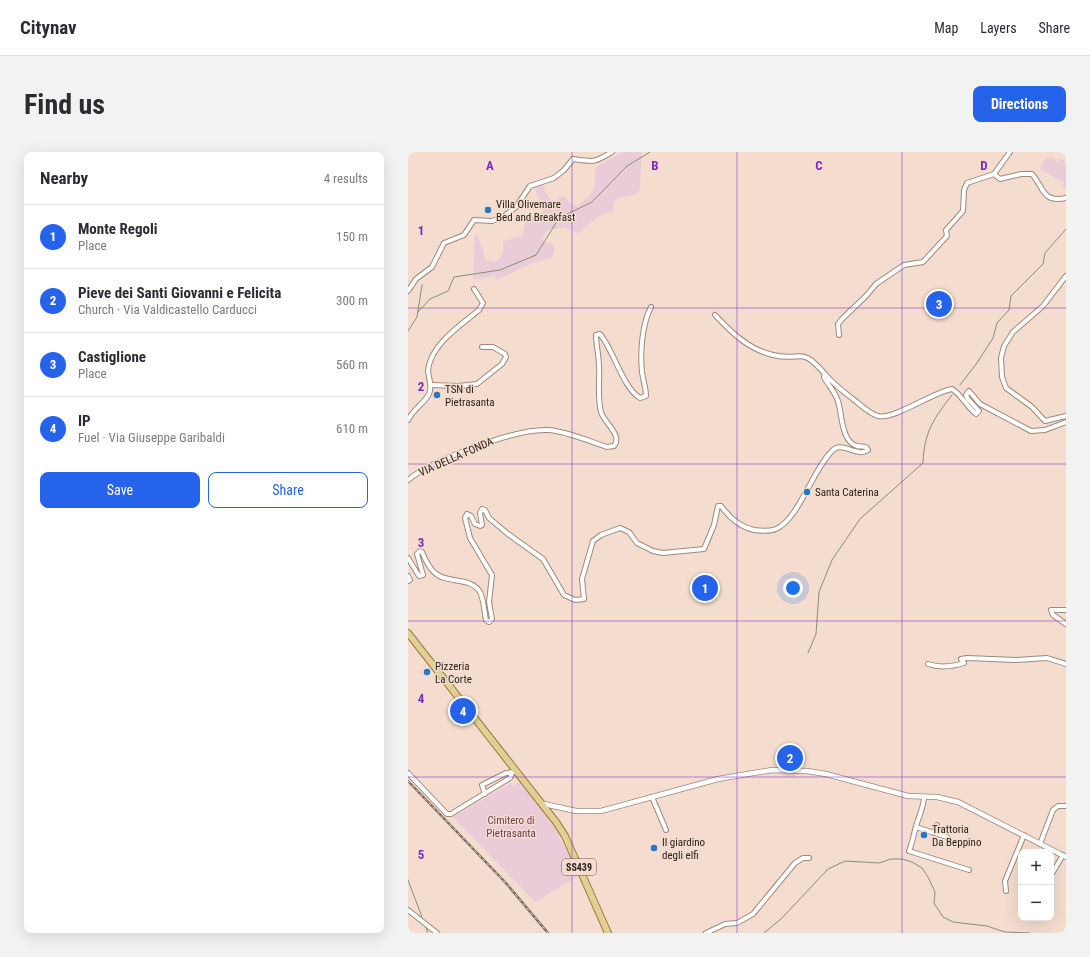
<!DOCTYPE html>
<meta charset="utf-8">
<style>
:root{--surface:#fff;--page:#f2f2f3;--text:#2b2b33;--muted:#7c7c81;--line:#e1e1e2;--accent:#2563eb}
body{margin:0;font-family:"Roboto Condensed",sans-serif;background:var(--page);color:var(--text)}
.controls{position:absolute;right:12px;bottom:12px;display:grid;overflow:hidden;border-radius:8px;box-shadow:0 4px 16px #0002}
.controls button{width:36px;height:36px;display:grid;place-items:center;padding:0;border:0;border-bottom:1px solid var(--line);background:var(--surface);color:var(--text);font:20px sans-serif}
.you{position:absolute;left:385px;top:436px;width:14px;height:14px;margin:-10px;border:3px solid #fff;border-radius:50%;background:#1a73e8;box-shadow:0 0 0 6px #1a73e833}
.badge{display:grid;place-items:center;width:26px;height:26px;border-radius:50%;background:var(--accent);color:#fff;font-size:13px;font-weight:700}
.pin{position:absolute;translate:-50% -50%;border:2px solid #fff;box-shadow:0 1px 4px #0006}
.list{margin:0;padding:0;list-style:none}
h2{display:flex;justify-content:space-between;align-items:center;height:52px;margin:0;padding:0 16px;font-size:17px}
h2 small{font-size:13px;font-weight:400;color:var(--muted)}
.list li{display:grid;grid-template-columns:26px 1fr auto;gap:12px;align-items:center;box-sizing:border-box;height:64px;padding:0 16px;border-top:1px solid var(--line)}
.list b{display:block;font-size:15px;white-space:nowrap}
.list p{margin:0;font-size:13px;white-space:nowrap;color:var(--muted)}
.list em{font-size:13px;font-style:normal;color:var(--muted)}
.actions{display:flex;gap:8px;padding:12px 16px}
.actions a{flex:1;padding:9px 0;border:1px solid var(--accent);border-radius:8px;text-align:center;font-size:14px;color:var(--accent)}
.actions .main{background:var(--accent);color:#fff}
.map{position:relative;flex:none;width:658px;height:781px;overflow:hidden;border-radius:8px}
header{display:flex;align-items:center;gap:24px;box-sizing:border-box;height:56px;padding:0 20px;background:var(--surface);border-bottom:1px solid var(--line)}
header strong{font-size:19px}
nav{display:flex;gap:22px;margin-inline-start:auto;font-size:14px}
.intro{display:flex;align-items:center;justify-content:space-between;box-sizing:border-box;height:96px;padding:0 24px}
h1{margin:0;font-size:28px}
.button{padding:10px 18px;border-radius:8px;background:var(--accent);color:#fff;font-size:14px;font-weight:700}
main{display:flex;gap:24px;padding:0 24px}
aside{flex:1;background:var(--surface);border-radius:8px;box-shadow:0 4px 16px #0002}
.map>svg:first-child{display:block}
.green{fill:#eacbd8}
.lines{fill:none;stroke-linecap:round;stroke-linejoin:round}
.stream{stroke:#8a8e74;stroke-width:1}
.minor-casing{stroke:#9e897b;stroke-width:6}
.tertiary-casing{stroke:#9e897b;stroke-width:6}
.primary-casing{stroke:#977c3e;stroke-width:8}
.minor{stroke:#fff;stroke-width:4}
.tertiary{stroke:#fff;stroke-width:4.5}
.primary{stroke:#e3ce96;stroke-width:6}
.rail-casing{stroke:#7b6d64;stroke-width:2.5}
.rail{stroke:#f4ddce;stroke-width:1;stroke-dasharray:3;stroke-linecap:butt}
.grid{fill:none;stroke:#7b2cbf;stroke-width:1;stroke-opacity:0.55}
.poi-dot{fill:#2876c5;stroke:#f4ddce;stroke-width:1.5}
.labels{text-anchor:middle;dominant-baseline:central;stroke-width:3;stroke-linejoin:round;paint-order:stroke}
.shield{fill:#f4ddce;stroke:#675951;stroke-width:1}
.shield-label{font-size:10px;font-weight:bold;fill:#2a211c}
.poi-label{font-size:11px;fill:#2a211c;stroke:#f4ddce;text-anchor:start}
.street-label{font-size:11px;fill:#2a211c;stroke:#f4ddce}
.park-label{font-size:11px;fill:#703d56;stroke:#f4ddce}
.grid-label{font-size:13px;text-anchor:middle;font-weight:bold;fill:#7b2cbf;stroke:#f4ddce;stroke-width:3;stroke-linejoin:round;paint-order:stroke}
</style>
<header>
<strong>Citynav</strong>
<nav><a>Map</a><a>Layers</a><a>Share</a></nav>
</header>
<div class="intro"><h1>Find us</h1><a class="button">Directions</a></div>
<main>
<aside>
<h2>Nearby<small>4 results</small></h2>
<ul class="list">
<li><span class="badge">1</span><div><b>Monte Regoli</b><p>Place</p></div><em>150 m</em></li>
<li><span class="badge">2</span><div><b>Pieve dei Santi Giovanni e Felicita</b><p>Church · Via Valdicastello Carducci</p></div><em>300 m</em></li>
<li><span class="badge">3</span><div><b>Castiglione</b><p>Place</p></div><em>560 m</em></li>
<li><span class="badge">4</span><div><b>IP</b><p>Fuel · Via Giuseppe Garibaldi</p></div><em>610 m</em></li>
</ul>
<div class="actions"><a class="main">Save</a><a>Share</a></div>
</aside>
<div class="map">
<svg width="658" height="781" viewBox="0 0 658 781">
<rect width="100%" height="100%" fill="#f4ddce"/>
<g class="green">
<path d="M215 0H234L232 38 229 42 209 46 206 50 205 60 194 62 170 81 156 75 140 78 134 86 137 90 146 92V102L143 106 122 112 89 128 86 124 65 127 67 81C72 89 77 98 76 108L86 110C96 106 96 99 95 89L115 84 117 69C123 65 129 66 135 61L133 52 126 35 135 32 137 40 143 48H148L157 44 163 53 168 54C178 48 187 41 187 29 187 23 186 19 189 14Z"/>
<path d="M643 5 651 10 653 7 657 9 655 12 658 14V36L654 35 656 31 632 17 638 6 641 7Z"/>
<path d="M112 630C138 657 155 690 171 724L127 750 45 665 103 631 105 634Z"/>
</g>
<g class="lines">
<g class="stream">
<path d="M10 160 22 147 40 139 46 125 92 118 128 103 151 66 184 50 219 14 242 0"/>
<path d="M0 179 9 165 14 133"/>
<path d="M552 233 569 211 585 186 589 171 601 158 603 144 635 112 637 101 658 77"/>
<path d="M400 501 408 482 411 440 424 408 452 367 515 311C516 280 526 266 544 243"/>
<path d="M0 728 14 765"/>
<path d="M18 776 20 781"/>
<path d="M356 781 374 766 420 717 437 709 471 711 483 707H494L504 710 514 716 520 725 527 740 526 751 535 765 545 770 579 774 597 780 622 781"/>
</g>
<defs>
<g id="minor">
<path d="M602 0 586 22 592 27 613 22H624C636 36 634 51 658 46"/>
<path d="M658 124 635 154 605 180 596 194 593 206 594 225 598 236 624 255 637 269 658 264"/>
<path d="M0 139 8 127 24 115 36 91 56 83 66 68 84 69 95 65 108 55 122 34 146 26 156 18 165 7C187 10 185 11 204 0"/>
<path d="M307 163C324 181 340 197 365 203 395 210 392 193 417 222"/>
<path d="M431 183 430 172 434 167 458 144 468 132 496 113 515 110 539 84 538 78 555 59 556 38 559 31 586 22"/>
<path d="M23 233 51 234 69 232 94 212 98 205 97 202 85 195H74"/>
<path d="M0 268C5 257 16 252 21 242 25 234 20 225 20 218 23 192 53 173 71 158L75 151 66 137"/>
<path d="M0 328C24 308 109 276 140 278 159 279 180 289 199 295L206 294C215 283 196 271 193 260 189 244 192 230 191 214 191 204 188 193 188 183L192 182C206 199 215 236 232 246L238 244C238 236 235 228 234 220 232 200 234 172 243 155"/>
<path d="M0 406 11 424 15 423 9 402 12 399 14 400C17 407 20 415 27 421 39 432 62 424 72 440 76 448 76 459 78 468L81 470 84 467 81 450 84 423 62 386 57 366 59 362 63 364 67 372 72 374 74 373 72 361 74 357 77 358 81 366 100 382 135 407 156 443 167 448 176 447 174 427 185 389 193 383 212 376 221 380 229 391 245 399 255 401 296 397 306 373 310 354H313C321 365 332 375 346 378 353 379 361 380 368 377 391 367 404 318 425 298 434 289 450 306 460 298L458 295C455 294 452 295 449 294 433 290 434 261 430 249 427 240 420 233 416 225L417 222C425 232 435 239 445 247 453 253 460 261 470 264 486 268 525 240 544 237 552 241 559 255 568 262L571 259 560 247 558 243 561 239 572 252 623 279 637 278 658 270"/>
<path d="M0 424 2 428 0 429"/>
<path d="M658 458H643L645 463 658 472"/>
<path d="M520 512C532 516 543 515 556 511L553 507 559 506 608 508 639 506 658 512"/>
<path d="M0 621 39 662H43L102 626 104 621"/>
<path d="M77 642 74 633 98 621 106 620"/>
<path d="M244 645 258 678"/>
<path d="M516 646C515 656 512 662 509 671 506 680 505 689 501 699L561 718"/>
<path d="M508 675 539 685"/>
<path d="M526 681 529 673"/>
<path d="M632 692 645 658 650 654H658"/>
<path d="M643 719 645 720 655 703"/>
<path d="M598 739 597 729 616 683"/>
<path d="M0 758 29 781"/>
<path d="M298 781 317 772 329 771 345 762 387 711 395 706H401"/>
</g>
<path id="tertiary" d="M136 652 168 659H193L310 627 364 618 399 619 418 622 500 644 529 645 550 650 658 705"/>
<path id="primary" d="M0 481 148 670 157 684 200 781"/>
</defs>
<use href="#minor" class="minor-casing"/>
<use href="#tertiary" class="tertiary-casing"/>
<use href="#primary" class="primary-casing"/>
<use href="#minor" class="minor"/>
<use href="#tertiary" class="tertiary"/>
<use href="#primary" class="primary"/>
<defs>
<path id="rail" d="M0 629 97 730 140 781"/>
</defs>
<use href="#rail" class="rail-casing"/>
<use href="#rail" class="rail"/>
</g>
<path class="grid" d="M164 0V781M329 0V781M494 0V781M0 156H658M0 312H658M0 469H658M0 625H658"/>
<g class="poi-dot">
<circle cx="80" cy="58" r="4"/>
<circle cx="29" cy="243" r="4"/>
<circle cx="399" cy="340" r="4"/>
<circle cx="19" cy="520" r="4"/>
<circle cx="516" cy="683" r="4"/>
<circle cx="246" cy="696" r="4"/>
</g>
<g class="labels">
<rect class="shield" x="154" y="707" width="34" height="16" rx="3"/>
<g class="shield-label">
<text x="171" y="715">SS439</text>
</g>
<g class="poi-label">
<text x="88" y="52">Villa Olivemare<tspan x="88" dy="13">Bed and Breakfast</tspan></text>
<text x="37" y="237">TSN di<tspan x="37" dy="13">Pietrasanta</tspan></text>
<text x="407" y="340">Santa Caterina</text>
<text x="27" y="514">Pizzeria<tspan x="27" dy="13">La Corte</tspan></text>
<text x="524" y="677">Trattoria<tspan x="524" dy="13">Da Beppino</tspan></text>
<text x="254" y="690">Il giardino<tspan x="254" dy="13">degli elfi</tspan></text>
</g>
<g class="street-label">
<text transform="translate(48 305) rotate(-24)">VIA DELLA FONDA</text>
</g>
<g class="park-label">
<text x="103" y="668">Cimitero di<tspan x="103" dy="13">Pietrasanta</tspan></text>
</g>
</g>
<g class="grid-label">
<text x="82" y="18">A</text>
<text x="247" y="18">B</text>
<text x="411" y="18">C</text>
<text x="576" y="18">D</text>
<text x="13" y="83">1</text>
<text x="13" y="239">2</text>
<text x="13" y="395">3</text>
<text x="13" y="551">4</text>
<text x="13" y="707">5</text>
</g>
</svg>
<div class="controls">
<button>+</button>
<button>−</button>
</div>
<div class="you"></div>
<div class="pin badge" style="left:297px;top:436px">1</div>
<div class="pin badge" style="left:382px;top:606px">2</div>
<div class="pin badge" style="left:531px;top:152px">3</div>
<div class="pin badge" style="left:55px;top:559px">4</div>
</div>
</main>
